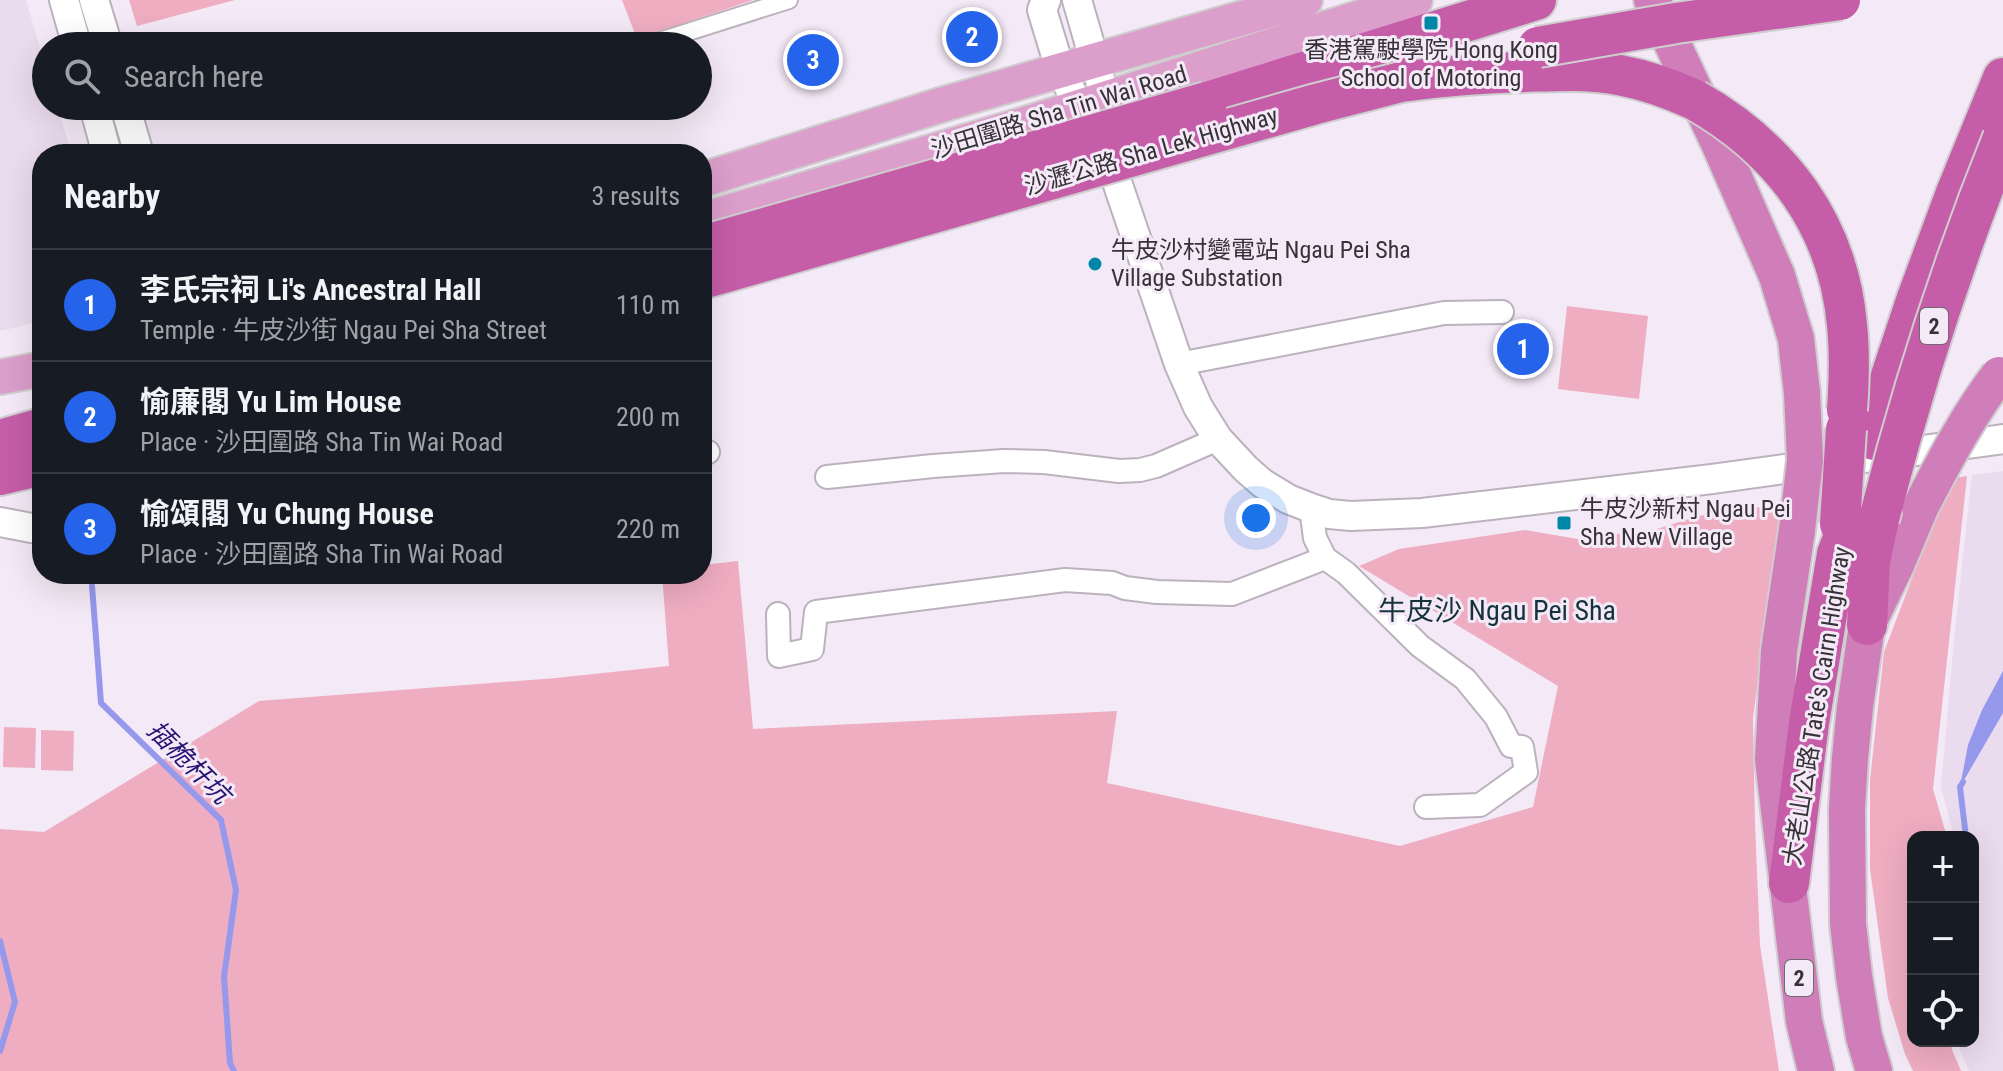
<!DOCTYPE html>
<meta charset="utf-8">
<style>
:root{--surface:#171b24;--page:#242831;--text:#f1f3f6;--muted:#9ea1a6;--line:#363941;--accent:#2563eb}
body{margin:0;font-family:"Roboto Condensed","Noto Sans TC",sans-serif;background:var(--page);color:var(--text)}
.controls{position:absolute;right:24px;bottom:24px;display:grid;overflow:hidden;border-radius:16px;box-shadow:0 8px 32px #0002}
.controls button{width:72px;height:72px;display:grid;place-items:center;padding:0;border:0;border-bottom:2px solid var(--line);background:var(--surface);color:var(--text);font:40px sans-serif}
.you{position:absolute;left:1256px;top:518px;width:28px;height:28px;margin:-20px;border:6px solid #fff;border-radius:50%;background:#1a73e8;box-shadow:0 0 0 12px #1a73e833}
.badge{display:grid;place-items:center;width:52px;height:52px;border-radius:50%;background:var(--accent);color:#fff;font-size:26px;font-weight:700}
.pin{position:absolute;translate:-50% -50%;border:4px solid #fff;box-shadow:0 2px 8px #0006}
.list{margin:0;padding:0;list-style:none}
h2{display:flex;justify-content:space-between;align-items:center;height:104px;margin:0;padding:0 32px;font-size:34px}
h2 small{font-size:26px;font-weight:400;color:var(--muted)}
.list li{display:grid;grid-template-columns:52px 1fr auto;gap:24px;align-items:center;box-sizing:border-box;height:112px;padding:0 32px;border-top:2px solid var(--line)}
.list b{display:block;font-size:30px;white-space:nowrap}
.list p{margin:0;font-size:26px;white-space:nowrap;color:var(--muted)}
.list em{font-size:26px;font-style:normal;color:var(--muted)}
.icon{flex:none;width:44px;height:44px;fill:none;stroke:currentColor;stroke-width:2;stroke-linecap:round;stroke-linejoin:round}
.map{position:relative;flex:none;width:2003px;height:1071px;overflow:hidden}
.search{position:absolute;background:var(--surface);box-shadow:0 8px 32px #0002;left:32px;top:32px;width:680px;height:88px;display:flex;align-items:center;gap:20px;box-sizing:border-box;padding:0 28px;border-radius:44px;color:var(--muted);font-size:30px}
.panel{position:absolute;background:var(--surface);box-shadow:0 8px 32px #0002;left:32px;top:144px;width:680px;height:440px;border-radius:32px}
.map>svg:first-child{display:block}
.built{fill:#ebdbef}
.green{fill:#efadc2}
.water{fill:#9699eb}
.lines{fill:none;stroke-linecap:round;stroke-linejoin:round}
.stream{stroke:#9699eb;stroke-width:6}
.pedestrian-casing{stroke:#bcb2be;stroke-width:20}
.minor-casing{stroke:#bcb2be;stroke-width:26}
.tertiary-casing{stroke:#bcb2be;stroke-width:32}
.primary-casing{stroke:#cfcecf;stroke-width:38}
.trunk-casing{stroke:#cfcecf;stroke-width:40}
.motorway-casing{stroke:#cfcecf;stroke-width:44}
.pedestrian{stroke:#fff;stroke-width:16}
.minor{stroke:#fff;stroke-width:22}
.tertiary{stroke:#fff;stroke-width:28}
.primary{stroke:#dc9ecb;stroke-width:34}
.trunk{stroke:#d07eba;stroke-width:36}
.motorway{stroke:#c55da8;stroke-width:40}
.trunk-bridge-casing{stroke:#cfcecf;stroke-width:40;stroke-linecap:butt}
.motorway-bridge-casing{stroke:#cfcecf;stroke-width:44;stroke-linecap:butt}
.trunk-bridge{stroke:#d07eba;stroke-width:36}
.motorway-bridge{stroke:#c55da8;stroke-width:40}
.poi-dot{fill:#0087a8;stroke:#f4e9f6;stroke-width:3}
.labels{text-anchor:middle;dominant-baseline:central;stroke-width:6;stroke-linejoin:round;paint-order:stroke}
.shield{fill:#f4e9f6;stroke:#6f6970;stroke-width:2}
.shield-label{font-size:22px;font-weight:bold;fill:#363237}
.poi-label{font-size:24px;fill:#363237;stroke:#f4e9f6;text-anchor:start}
.street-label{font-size:24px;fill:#363237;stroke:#f4e9f6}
.water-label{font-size:26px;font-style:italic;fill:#271574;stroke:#f4e9f6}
.quarter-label{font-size:28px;fill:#14323c;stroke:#f4e9f6}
</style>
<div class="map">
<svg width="2003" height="1071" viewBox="0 0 2003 1071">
<rect width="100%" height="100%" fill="#f4e9f6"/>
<g class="built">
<path d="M0 0H26L46 68V106H57L72 154H42V321L0 331Z"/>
<path d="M2003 471V1071H1969L1959 1048 1958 1041H1973V837H1954L1941 787 1954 639 1972 475Z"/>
</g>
<g class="green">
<path d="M129 0H235L137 26Z"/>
<path d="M622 0H753L637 39Z"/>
<path d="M1567 306 1648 316 1639 399 1558 389Z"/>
<path d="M1967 476 1933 789 1947 837H1913V1041H1950L1952 1050 1961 1071H1913L1905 1054 1888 998 1870 869V780L1884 652 1941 502 1954 478Z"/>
<path d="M1782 504 1753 718 1755 824 1760 945 1779 1071H0V829L44 832 259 701 556 678 669 666 662 574H702V565L738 561 753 729 1117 711 1107 783 1400 846 1533 807 1558 686 1359 566 1399 549 1525 530 1578 539 1657 529 1698 516Z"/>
<path d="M4 727 36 728 35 768 3 767Z"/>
<path d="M41 730 74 731 73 771 41 770Z"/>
</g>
<path class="water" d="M2003 671V713L1960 787 1968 745 1982 710Z"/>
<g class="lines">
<g class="stream">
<path d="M92 586 101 703 221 820 236 890 224 977 230 1063 234 1071"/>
<path d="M1963 782 1960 787 1966 837"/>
<path d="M0 941 15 1002 0 1051"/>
</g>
<defs>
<path id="pedestrian" d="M644 46 789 0"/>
<g id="minor">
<path d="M1179 364 1444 313 1502 312"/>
<path d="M702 456 708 452"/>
<path d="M827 477 933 466 1004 461 1044 462 1119 471 1140 470 1156 466 1218 439"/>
<path d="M1311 508 1315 538 1325 558 1346 573 1420 646 1465 679 1496 717 1511 746 1522 747 1526 772 1480 805 1426 807"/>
<path d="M778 614 779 656 812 649 816 612 1065 580 1112 583 1125 588 1157 592 1232 594 1325 558"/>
</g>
<g id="tertiary">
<path d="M64 0 77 46"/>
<path d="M94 0 108 46"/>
<path d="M1046 0 1042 10 1060 69 1079 107 1101 161 1116 179 1179 364 1198 407 1218 439 1246 469 1262 483 1288 499 1311 508 1329 514 1351 516 1422 513 1712 479 2003 439"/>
<path d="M1077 0 1111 118"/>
<path d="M94 106 107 154"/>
<path d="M125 106 139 154"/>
<path d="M0 522 42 530"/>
</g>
<g id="primary">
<path d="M702 180 944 104 1305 0"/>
<path d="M702 220 1035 121 1415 0"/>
<path d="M0 377 42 369"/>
</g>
<g id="trunk">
<path d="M1652 0 1719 143 1777 276 1796 339 1802 393"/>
<path d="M1797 530 1779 651 1773 759 1804 1021 1816 1071"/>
<path d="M1874 1071 1864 1037 1854 976 1848 924 1847 809 1850 758 1855 707 1867 625 1896 565 1920 508"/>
</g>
<g id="motorway">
<path d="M1401 82C1443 76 1484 73 1525 72 1557 71 1588 69 1619 75 1646 80 1671 89 1695 100"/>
<path d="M1207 102 1536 0"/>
<path d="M0 440 42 428"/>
<path d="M1874 440 1891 376 1916 301 1956 193 2003 78"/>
<path d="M0 475 42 465"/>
<path d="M1867 625 1870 561 1879 519"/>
<path d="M1789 883 1809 723 1837 554 1849 523"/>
</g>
</defs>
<use href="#pedestrian" class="pedestrian-casing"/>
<use href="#minor" class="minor-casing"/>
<use href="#tertiary" class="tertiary-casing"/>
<use href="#primary" class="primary-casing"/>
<use href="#trunk" class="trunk-casing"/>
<use href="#motorway" class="motorway-casing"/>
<use href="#pedestrian" class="pedestrian"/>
<use href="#minor" class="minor"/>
<use href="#tertiary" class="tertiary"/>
<use href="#primary" class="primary"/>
<use href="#trunk" class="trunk"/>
<use href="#motorway" class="motorway"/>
<defs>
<g id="trunk-bridge">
<path d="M1920 508C1944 462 1967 417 1999 375"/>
<path d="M1797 530 1805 460 1802 393"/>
</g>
<g id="motorway-bridge">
<path d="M1538 47 1676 23 1840 0"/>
<path d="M1695 100C1781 149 1838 224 1847 325 1850 353 1849 382 1847 410"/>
<path d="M702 246 1207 102"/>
<path d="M702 279 1316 104 1401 82"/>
<path d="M1879 519C1912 389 1953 262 2003 138"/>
<path d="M1840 524 1846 429"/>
</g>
</defs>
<use href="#trunk-bridge" class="trunk-bridge-casing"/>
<use href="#motorway-bridge" class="motorway-bridge-casing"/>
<use href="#trunk-bridge" class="trunk-bridge"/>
<use href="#motorway-bridge" class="motorway-bridge"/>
</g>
<g class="poi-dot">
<rect x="1423" y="15" width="16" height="16" rx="4"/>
<circle cx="1095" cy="264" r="8"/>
<rect x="1556" y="515" width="16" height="16" rx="4"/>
</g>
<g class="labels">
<g class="shield">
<rect x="1920" y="308" width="28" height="36" rx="6"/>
<rect x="1785" y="960" width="28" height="36" rx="6"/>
</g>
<g class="shield-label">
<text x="1934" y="326">2</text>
<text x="1799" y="978">2</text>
</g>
<g class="poi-label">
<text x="1431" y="50" text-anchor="middle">香港駕駛學院 Hong Kong<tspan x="1431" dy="28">School of Motoring</tspan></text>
<text x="1111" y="250">牛皮沙村變電站 Ngau Pei Sha<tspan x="1111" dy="28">Village Substation</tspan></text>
<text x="1580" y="509">牛皮沙新村 Ngau Pei<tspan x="1580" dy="28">Sha New Village</tspan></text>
</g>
<g class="street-label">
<text transform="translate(1059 112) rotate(-17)">沙田圍路 Sha Tin Wai Road</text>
<text transform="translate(1151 151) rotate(-16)">沙瀝公路 Sha Lek Highway</text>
<text transform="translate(1817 706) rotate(-81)">大老山公路 Tate's Cairn Highway</text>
</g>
<g class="water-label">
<text transform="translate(189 762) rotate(45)">插桅杆坑</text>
</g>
<g class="quarter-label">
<text x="1497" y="610">牛皮沙 Ngau Pei Sha</text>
</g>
</g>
</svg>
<div class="controls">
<button>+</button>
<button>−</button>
<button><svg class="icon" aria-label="locate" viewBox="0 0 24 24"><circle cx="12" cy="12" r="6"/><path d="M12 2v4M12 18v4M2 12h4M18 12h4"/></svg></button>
</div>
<div class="you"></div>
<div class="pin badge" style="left:1523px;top:349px">1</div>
<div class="pin badge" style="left:972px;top:37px">2</div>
<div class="pin badge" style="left:813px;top:60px">3</div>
<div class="search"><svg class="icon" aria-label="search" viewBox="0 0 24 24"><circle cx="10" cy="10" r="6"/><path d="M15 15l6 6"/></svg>Search here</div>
<section class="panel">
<h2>Nearby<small>3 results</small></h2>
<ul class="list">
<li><span class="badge">1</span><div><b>李氏宗祠 Li's Ancestral Hall</b><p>Temple · 牛皮沙街 Ngau Pei Sha Street</p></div><em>110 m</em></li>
<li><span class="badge">2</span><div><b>愉廉閣 Yu Lim House</b><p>Place · 沙田圍路 Sha Tin Wai Road</p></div><em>200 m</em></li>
<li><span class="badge">3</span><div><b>愉頌閣 Yu Chung House</b><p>Place · 沙田圍路 Sha Tin Wai Road</p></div><em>220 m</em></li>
</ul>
</section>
</div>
